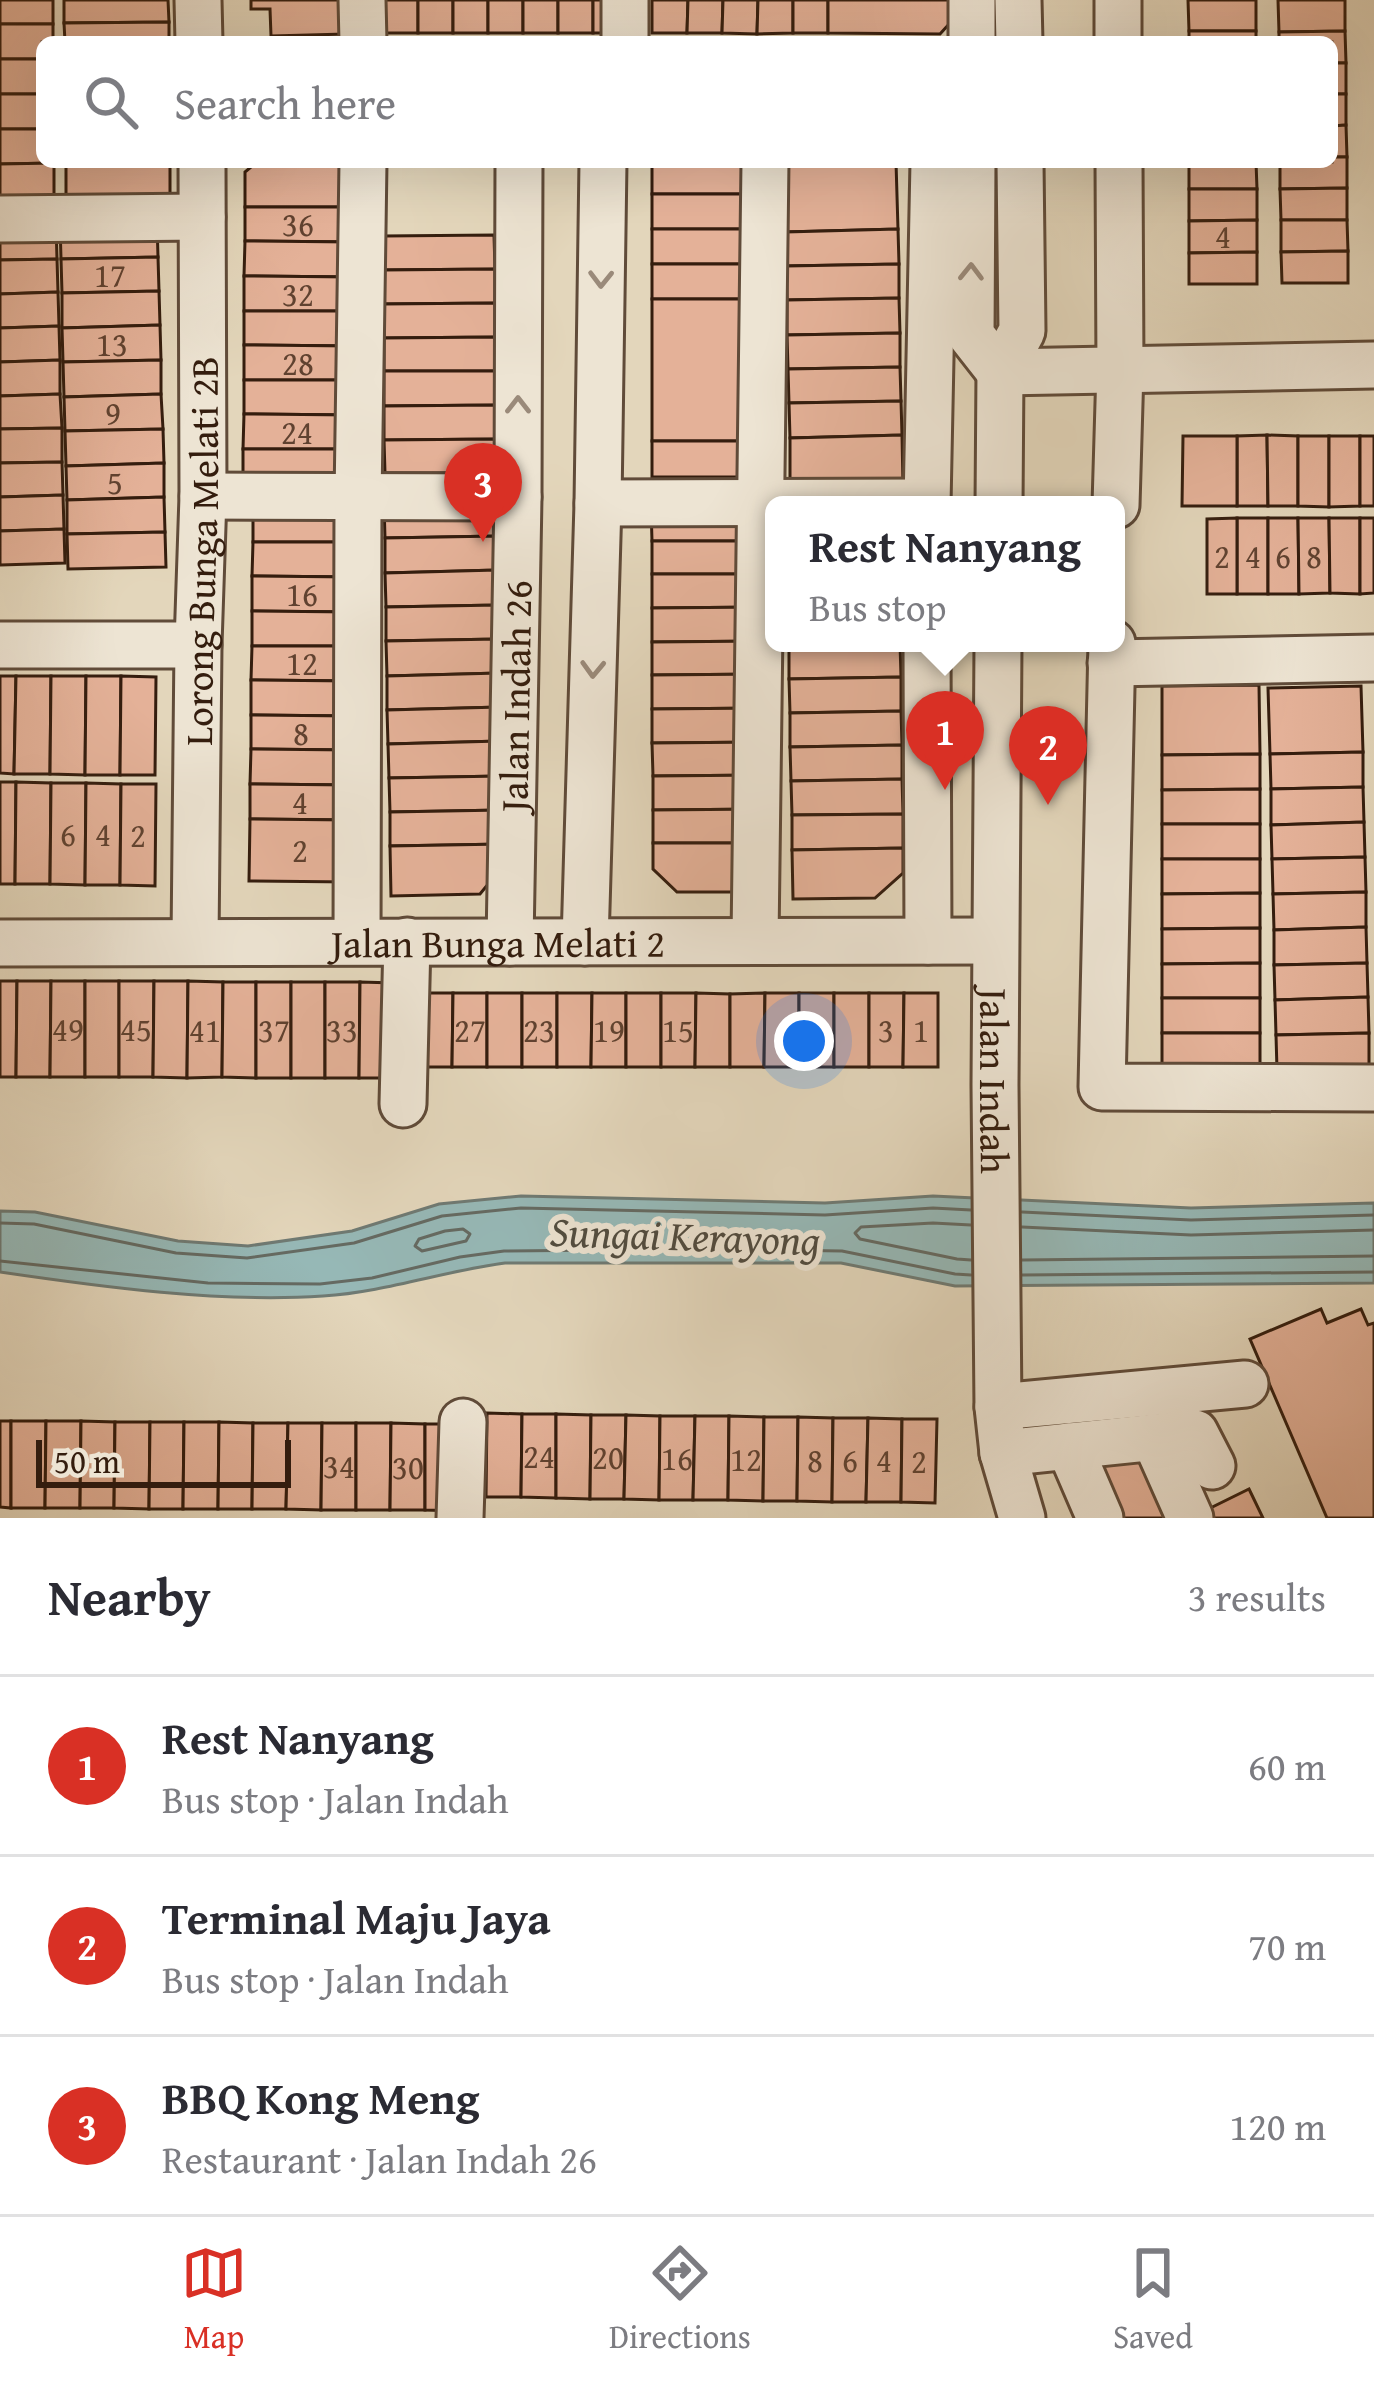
<!DOCTYPE html>
<meta charset="utf-8">
<style>
:root{--surface:#fff;--page:#f2f2f3;--text:#2b2b33;--muted:#7c7c81;--line:#e1e1e2;--accent:#d93025}
body{margin:0;font-family:"Gentium Book Plus",serif;background:var(--page);color:var(--text)}
.scale{position:absolute;left:36px;bottom:30px;width:255px;box-sizing:border-box;padding-left:12px;border:6px solid #341d0e;border-top:0;font-size:33px;line-height:42px;white-space:nowrap;color:#341d0e;-webkit-text-stroke:9px #ede4d3;paint-order:stroke}
.you{position:absolute;left:804px;top:1041px;width:42px;height:42px;margin:-30px;border:9px solid #fff;border-radius:50%;background:#1a73e8;box-shadow:0 0 0 18px #1a73e833}
.badge{display:grid;place-items:center;width:78px;height:78px;border-radius:50%;background:var(--accent);color:#fff;font-size:39px;font-weight:700}
.pin{position:absolute;translate:-50% -99px;filter:drop-shadow(0 3px 6px #0008)}
.pin::after{content:'';position:absolute;top:63px;width:42px;height:36px;background:inherit;clip-path:polygon(0 0,100% 0,50% 100%)}
.popup{position:absolute;left:765px;top:496px;width:360px;height:156px;box-sizing:border-box;display:grid;place-content:center;border-radius:18px;background:var(--surface);filter:drop-shadow(0 3px 9px #0005);font-size:39px;white-space:nowrap;color:var(--muted)}
.popup b{font-size:45px;color:var(--text)}
.popup::after{content:'';position:absolute;left:50%;top:100%;margin-left:-24px;border:24px solid transparent;border-top-color:var(--surface)}
.list{margin:0;padding:0;list-style:none}
h2{display:flex;justify-content:space-between;align-items:center;height:156px;margin:0;padding:0 48px;font-size:51px}
h2 small{font-size:39px;font-weight:400;color:var(--muted)}
.list li{display:grid;grid-template-columns:78px 1fr auto;gap:36px;align-items:center;box-sizing:border-box;height:180px;padding:0 48px;border-top:3px solid var(--line)}
.list b{display:block;font-size:45px;white-space:nowrap}
.list p{margin:0;font-size:39px;white-space:nowrap;color:var(--muted)}
.list em{font-size:39px;font-style:normal;color:var(--muted)}
.icon{flex:none;width:66px;height:66px;fill:none;stroke:currentColor;stroke-width:2;stroke-linecap:round;stroke-linejoin:round}
.map{position:relative;flex:none;width:1374px;height:1518px;overflow:hidden}
.search{position:absolute;background:var(--surface);box-shadow:0 12px 48px #0002;left:36px;right:36px;top:36px;height:132px;display:flex;align-items:center;gap:30px;box-sizing:border-box;padding:0 42px;border-radius:18px;color:var(--muted);font-size:45px}
.sheet{height:696px;background:var(--surface)}
nav{display:flex;justify-content:space-around;align-items:center;box-sizing:border-box;height:168px;border-top:3px solid var(--line);background:var(--surface);font-size:33px;color:var(--muted)}
nav a{display:grid;justify-items:center;gap:6px}
nav .on{color:var(--accent)}
.map>svg:first-child{display:block}
.water{fill:#96b8b6;stroke:#6f7a73;stroke-width:3}
.lines{fill:none;stroke-linecap:round;stroke-linejoin:round}
.shore{stroke:#656a62;stroke-width:3}
.building{fill:#e4b198;stroke:#341d0e;stroke-width:3}
.minor-casing{stroke:#604b39;stroke-width:51}
.minor{stroke:#ede4d3;stroke-width:45}
.oneway{stroke:#9a8a7a}
.labels{text-anchor:middle;dominant-baseline:central;stroke-width:12;stroke-linejoin:round;paint-order:stroke}
.number-label{font-size:33px;fill:#604230}
.street-label{font-size:39px;fill:#341d0e;stroke:#ede4d3}
.water-label{font-size:42px;font-style:italic;fill:#514c40;stroke:#ede4d3}
</style>
<div class="map">
<svg width="1374" height="1518" viewBox="0 0 1374 1518">
<rect width="100%" height="100%" fill="#e3d6bb"/>
<filter id="stains"><feTurbulence type="fractalNoise" baseFrequency=".00167" numOctaves="4"/><feColorMatrix values="0 0 0 0 .2 0 0 0 0 .09 0 0 0 0 .02 0 0 0 .5 -.17"/></filter>
<radialGradient id="worn" r=".72"><stop offset=".6" stop-color="#630" stop-opacity="0"/><stop offset="1" stop-color="#630" stop-opacity=".3"/></radialGradient>
<path class="water" d="M521 1196 825 1203 933 1196 1191 1208 1374 1203V1283L955 1286 841 1263H505C444 1271 385 1292 323 1296 220 1303 102 1287 0 1272V1211L35 1212 178 1241 248 1246 352 1231 439 1204Z"/>
<g class="lines">
<g class="shore">
<path d="M1022 1212 1191 1220 1374 1215"/>
<path d="M0 1223 34 1224 176 1253 247 1258 354 1243 442 1216 521 1208 825 1215 933 1208 971 1210"/>
<path d="M971 1225 933 1223 861 1227 855 1233 860 1239 957 1259 971 1260"/>
<path d="M1022 1227 1191 1235 1374 1230"/>
<path d="M463 1229 470 1234 466 1241 422 1251 415 1246 419 1239 445 1231Z"/>
<path d="M1022 1260 1374 1256"/>
<path d="M0 1261 208 1283 320 1284 372 1278 460 1257 504 1251 702 1249 842 1251 955 1274 971 1275"/>
<path d="M1022 1275 1374 1272"/>
</g>
</g>
<g class="building">
<rect x="0" y="0" width="53" height="24"/>
<path d="M64 0H168L169 22 64 23Z"/>
<path d="M251 0H346V34L271 36 270 9H251Z"/>
<rect x="383" y="0" width="35" height="33"/>
<rect x="418" y="0" width="35" height="33"/>
<rect x="453" y="0" width="35" height="33"/>
<rect x="488" y="0" width="35" height="33"/>
<rect x="523" y="0" width="35" height="33"/>
<rect x="558" y="0" width="35" height="33"/>
<rect x="593" y="0" width="35" height="33"/>
<path d="M652 0H688L687 33H652Z"/>
<path d="M688 0H723L722 33H687Z"/>
<path d="M723 0H758L757 34 722 33Z"/>
<path d="M758 0H793V33L757 34Z"/>
<rect x="793" y="0" width="35" height="33"/>
<path d="M828 0H960V12L940 34 828 33Z"/>
<path d="M1188 0H1256V31H1189Z"/>
<path d="M1278 0H1345V31L1279 32Z"/>
<path d="M169 22V42H65L64 23Z"/>
<path d="M0 24H53V42H42V59H0Z"/>
<rect x="1189" y="31" width="67" height="11"/>
<path d="M1345 31 1346 63H1332V42H1279V32Z"/>
<rect x="0" y="59" width="42" height="35"/>
<rect x="1332" y="63" width="14" height="31"/>
<rect x="0" y="94" width="42" height="35"/>
<path d="M1332 94H1346V125L1332 126Z"/>
<path d="M1346 125 1347 157H1332V126Z"/>
<path d="M0 129H42V162L54 163 0 164Z"/>
<path d="M1332 157H1347V188L1280 189V162H1332Z"/>
<path d="M257 162H353L352 207H245V172Z"/>
<path d="M652 162H755L756 194H652Z"/>
<path d="M783 162H896L898 229 785 232Z"/>
<path d="M1189 162H1256L1257 189H1189Z"/>
<path d="M54 163V199H0V164Z"/>
<path d="M170 163V198L66 200V165Z"/>
<path d="M1347 188V220H1281L1280 189Z"/>
<path d="M1189 189H1257V220L1189 221Z"/>
<rect x="652" y="194" width="104" height="35"/>
<path d="M245 207H352V242L245 241Z"/>
<path d="M1257 220V252L1189 253V221Z"/>
<path d="M1281 220H1347L1348 251 1281 252Z"/>
<path d="M157 222 158 257 61 259 60 224Z"/>
<path d="M56 225 57 259 0 260V226Z"/>
<rect x="652" y="229" width="104" height="35"/>
<path d="M898 229 899 264 786 266 785 232Z"/>
<path d="M494 235 495 269 383 270 384 236Z"/>
<path d="M245 241 352 242V277L244 276Z"/>
<path d="M1348 251V283H1282L1281 252Z"/>
<path d="M1257 252V284H1189V253Z"/>
<path d="M158 257 159 291 62 293 61 259Z"/>
<path d="M57 259 58 292 0 294V260Z"/>
<rect x="652" y="264" width="104" height="35"/>
<path d="M899 264V298L787 300 786 266Z"/>
<path d="M495 269V303L384 304 383 270Z"/>
<path d="M244 276 352 277V311H244Z"/>
<path d="M159 291 160 325 62 328V293Z"/>
<path d="M58 292 59 326 0 328V294Z"/>
<path d="M899 298 900 333 787 335V300Z"/>
<rect x="652" y="299" width="104" height="142"/>
<path d="M495 303V337L384 338V304Z"/>
<path d="M244 311H352V346L244 345Z"/>
<path d="M160 325 161 360 63 362 62 328Z"/>
<path d="M59 326 60 360 0 362V328Z"/>
<path d="M900 333V367L788 369 787 335Z"/>
<path d="M495 337V371H384V338Z"/>
<path d="M244 345 352 346 351 380H244Z"/>
<path d="M60 360V394L0 396V362Z"/>
<path d="M161 360V394L64 397 63 362Z"/>
<path d="M900 367 901 401 789 403 788 369Z"/>
<path d="M384 371H495V405L384 406Z"/>
<path d="M244 380H351V415L244 414Z"/>
<path d="M60 394 62 428 0 429V396Z"/>
<path d="M161 394 163 429 65 431 64 397Z"/>
<path d="M901 401 902 435 790 438 789 403Z"/>
<path d="M495 405V439L384 440V406Z"/>
<path d="M244 414 351 415V449H243Z"/>
<path d="M62 428V462L0 463V429Z"/>
<path d="M163 429 164 463 66 466 65 431Z"/>
<path d="M902 435 903 486 790 489V438Z"/>
<path d="M1267 435 1268 506H1237V436Z"/>
<path d="M1267 435 1298 436V506H1268Z"/>
<path d="M1183 436H1237V506H1182Z"/>
<path d="M1298 436H1329V507L1298 506Z"/>
<path d="M1329 436H1360V506L1329 507Z"/>
<rect x="1360" y="436" width="14" height="70"/>
<path d="M495 439V473H385L384 440Z"/>
<rect x="652" y="441" width="104" height="36"/>
<path d="M243 449H351L350 484 243 483Z"/>
<path d="M62 462 63 495 0 497V463Z"/>
<path d="M164 463V497L67 500 66 466Z"/>
<path d="M63 495 64 529 0 531V497Z"/>
<path d="M164 497 165 532 67 534V500Z"/>
<path d="M496 502 497 536 385 538 384 504Z"/>
<path d="M253 507 353 508V542H253Z"/>
<path d="M651 507H763V541H652Z"/>
<rect x="1237" y="518" width="31" height="76"/>
<path d="M1237 518V594H1207V519Z"/>
<path d="M1268 518H1298L1299 594H1268Z"/>
<path d="M1298 518H1329L1330 593 1299 594Z"/>
<path d="M1329 518H1360V594L1330 593Z"/>
<path d="M1360 518H1374V593L1360 594Z"/>
<path d="M64 529 65 563 0 565V531Z"/>
<path d="M165 532 166 567 68 569 67 534Z"/>
<path d="M497 536V570L385 573V538Z"/>
<rect x="652" y="541" width="111" height="33"/>
<path d="M253 542H353V577L252 576Z"/>
<path d="M497 570 498 605 386 607 385 573Z"/>
<path d="M652 574H763V607L652 608Z"/>
<path d="M252 576 353 577 352 612 252 611Z"/>
<path d="M498 605V639L386 641V607Z"/>
<path d="M763 607 764 641 652 642V608Z"/>
<path d="M252 611 352 612V646H252Z"/>
<path d="M498 639 499 673 387 676 386 641Z"/>
<path d="M764 641V674L652 675V642Z"/>
<path d="M900 643 901 677 789 679V645Z"/>
<path d="M252 646H352V681L251 680Z"/>
<path d="M499 673 500 707 387 710V676Z"/>
<path d="M764 674V708L652 709V675Z"/>
<path d="M0 676H16L14 774 0 773Z"/>
<path d="M16 676H51L50 774H14Z"/>
<path d="M51 676H86L85 775 50 774Z"/>
<path d="M86 676H121L120 775H85Z"/>
<path d="M121 676 156 677 155 775H120Z"/>
<path d="M901 677V711L790 713 789 679Z"/>
<path d="M251 680 352 681 351 716 251 715Z"/>
<path d="M1259 685 1260 754 1162 755V686Z"/>
<path d="M1361 686 1363 752 1270 754 1268 688Z"/>
<path d="M500 707V741L388 744 387 710Z"/>
<path d="M764 708 765 742 652 743V709Z"/>
<path d="M901 711 902 745 790 747V713Z"/>
<path d="M251 715 351 716V750L251 749Z"/>
<path d="M500 741 501 776 389 778 388 744Z"/>
<path d="M765 742V775L653 776 652 743Z"/>
<path d="M902 745V779L791 781 790 747Z"/>
<path d="M251 749 351 750 350 785 250 784Z"/>
<path d="M1363 752V787L1271 789 1270 754Z"/>
<path d="M1260 754V789L1162 790V755Z"/>
<path d="M765 775V809L653 810V776Z"/>
<path d="M501 776 502 810 390 812 389 778Z"/>
<path d="M902 779 903 814 792 815 791 781Z"/>
<path d="M0 782H16L15 884H0Z"/>
<path d="M16 782 51 783 50 884H15Z"/>
<path d="M51 783H86L85 885 50 884Z"/>
<path d="M86 783 121 784 120 885H85Z"/>
<path d="M121 784H156L155 886 120 885Z"/>
<path d="M250 784 350 785V820L250 819Z"/>
<path d="M1363 787 1364 822 1271 825V789Z"/>
<path d="M1260 789V824H1162V790Z"/>
<path d="M765 809V843H653V810Z"/>
<path d="M502 810 503 844 390 846V812Z"/>
<path d="M903 814V848L792 850V815Z"/>
<path d="M250 819 350 820V882L249 881Z"/>
<path d="M1364 822 1365 857 1272 859 1271 825Z"/>
<rect x="1162" y="824" width="98" height="35"/>
<path d="M653 843H765V892H677L653 869Z"/>
<path d="M503 844V866L480 894 391 896 390 846Z"/>
<path d="M903 848V873L875 898 793 899 792 850Z"/>
<path d="M1365 857 1366 892 1273 894 1272 859Z"/>
<path d="M1162 859H1260V893L1162 894Z"/>
<path d="M1366 892V927L1274 930 1273 894Z"/>
<path d="M1260 893V928L1162 929V894Z"/>
<path d="M1366 927 1367 963 1274 965V930Z"/>
<path d="M1260 928V963L1162 964V929Z"/>
<path d="M1260 963V998H1162V964Z"/>
<path d="M1367 963 1368 997 1275 1000 1274 965Z"/>
<path d="M0 981H17L16 1077H0Z"/>
<path d="M17 981H51L50 1077H16Z"/>
<path d="M51 981H85V1077H50Z"/>
<rect x="85" y="981" width="34" height="96"/>
<path d="M119 981H154L153 1077H119Z"/>
<path d="M154 981H188L187 1078 153 1077Z"/>
<path d="M188 981 223 982 222 1077 187 1078Z"/>
<path d="M223 982H256V1078L222 1077Z"/>
<rect x="256" y="982" width="35" height="96"/>
<rect x="291" y="982" width="34" height="96"/>
<path d="M325 982H360L359 1078H325Z"/>
<path d="M360 982 394 983 393 1078H359Z"/>
<path d="M418 993H453L452 1067H418Z"/>
<path d="M453 993H487V1067H452Z"/>
<rect x="487" y="993" width="35" height="74"/>
<rect x="522" y="993" width="35" height="74"/>
<path d="M557 993H592L591 1067H557Z"/>
<path d="M592 993H626V1067H591Z"/>
<rect x="626" y="993" width="35" height="74"/>
<path d="M661 993H696L695 1067H661Z"/>
<path d="M696 993 730 994V1067H695Z"/>
<path d="M765 993 764 1067H730V994Z"/>
<path d="M765 993H799V1067H764Z"/>
<rect x="799" y="993" width="35" height="74"/>
<rect x="834" y="993" width="35" height="74"/>
<path d="M869 993H904L903 1067H869Z"/>
<path d="M904 993H938V1067H903Z"/>
<path d="M1368 997 1369 1033 1276 1035 1275 1000Z"/>
<rect x="1162" y="998" width="98" height="35"/>
<rect x="1162" y="1033" width="98" height="35"/>
<path d="M1369 1033V1068L1277 1070 1276 1035Z"/>
<path d="M1321 1309 1327 1323 1361 1309 1368 1325 1374 1323V1518H1327L1250 1339Z"/>
<path d="M487 1413 522 1414 521 1497H486Z"/>
<path d="M522 1414H556V1498L521 1497Z"/>
<path d="M556 1414 591 1415 590 1499 556 1498Z"/>
<path d="M591 1415H626L624 1499H590Z"/>
<path d="M626 1415 660 1416 659 1500 624 1499Z"/>
<path d="M660 1416H695L693 1500H659Z"/>
<path d="M695 1416H729L728 1500H693Z"/>
<path d="M729 1416 764 1417 763 1501 728 1500Z"/>
<path d="M764 1417H798L797 1501H763Z"/>
<path d="M798 1417 833 1418 832 1502 797 1501Z"/>
<path d="M833 1418H868L866 1502H832Z"/>
<path d="M868 1418 902 1419 901 1502H866Z"/>
<path d="M902 1419H937L935 1503 901 1502Z"/>
<path d="M0 1421H11V1508L0 1507Z"/>
<path d="M11 1421H46L45 1508H11Z"/>
<path d="M46 1421H81L80 1508H45Z"/>
<path d="M81 1421 115 1422 114 1508H80Z"/>
<path d="M115 1422H150L149 1509 114 1508Z"/>
<path d="M150 1422H184L183 1509H149Z"/>
<path d="M184 1422H219L218 1509H183Z"/>
<path d="M219 1422 253 1423 252 1509H218Z"/>
<path d="M253 1423H288L286 1509H252Z"/>
<path d="M288 1423H322L321 1510 286 1509Z"/>
<path d="M322 1423H356V1510H321Z"/>
<path d="M356 1423H391L390 1510H356Z"/>
<path d="M391 1423 425 1424V1510H390Z"/>
<path d="M425 1424H460L459 1511 425 1510Z"/>
<path d="M1138 1450 1171 1518H1113L1091 1472Z"/>
<path d="M1249 1489 1263 1518H1190Z"/>
</g>
<g class="lines">
<defs>
<g id="minor">
<path d="M198 0 199 42"/>
<path d="M362 0 363 42"/>
<path d="M972 0V42"/>
<path d="M1018 0 1019 42"/>
<path d="M1118 0V42"/>
<path d="M625 42V0"/>
<path d="M972 162 971 335 1000 372"/>
<path d="M0 219 202 217"/>
<path d="M1000 372 1374 365"/>
<path d="M203 496 518 497"/>
<path d="M598 503 927 502"/>
<path d="M927 505 934 162"/>
<path d="M999 505 1000 372 1022 331 1020 162"/>
<path d="M1116 505 1120 369 1119 162"/>
<path d="M927 643 928 941"/>
<path id="s1" d="M998 643 995 1085 998 1407 1003 1453 1022 1518"/>
<path d="M1112 643 1102 1087 1374 1088"/>
<path d="M0 645H198"/>
<path d="M1111 663 1374 658"/>
<path d="M755 940 765 162"/>
<path id="s2" d="M195 941 198 645 203 496 202 162"/>
<path d="M357 941 358 499 363 162"/>
<path id="s3" d="M510 942 518 497 519 162"/>
<path d="M585 942 598 503 603 162"/>
<path id="s4" d="M0 943 995 941"/>
<path d="M403 1104 407 941"/>
<path d="M998 1407 1245 1384"/>
<path d="M1154 1437 1190 1518"/>
<path d="M1069 1446 1100 1518"/>
<path d="M1003 1453 1195 1433 1212 1466"/>
<path d="M460 1518 463 1422"/>
</g>
</defs>
<use href="#minor" class="minor-casing"/>
<use href="#minor" class="minor"/>
</g>
<defs><path id="oneway-chevron" d="M-2-3.5L2.5 0L-2 3.5" fill="none" stroke-width="1.6" stroke-linecap="round" stroke-linejoin="round" transform="scale(3)"/></defs>
<g class="oneway">
<use href="#oneway-chevron" transform="translate(971 272) rotate(-89)"/>
<use href="#oneway-chevron" transform="translate(601 279) rotate(91)"/>
<use href="#oneway-chevron" transform="translate(518 405) rotate(-90)"/>
<use href="#oneway-chevron" transform="translate(593 669) rotate(92)"/>
</g>
<g class="labels">
<g class="number-label">
<text x="298" y="224">36</text>
<text x="1223" y="236">4</text>
<text x="110" y="275">17</text>
<text x="298" y="294">32</text>
<text x="112" y="344">13</text>
<text x="298" y="363">28</text>
<text x="113" y="413">9</text>
<text x="297" y="432">24</text>
<text x="115" y="482">5</text>
<text x="1222" y="556">2</text>
<text x="1253" y="556">4</text>
<text x="1283" y="556">6</text>
<text x="1314" y="556">8</text>
<text x="302" y="594">16</text>
<text x="302" y="663">12</text>
<text x="301" y="733">8</text>
<text x="300" y="802">4</text>
<text x="68" y="834">6</text>
<text x="103" y="834">4</text>
<text x="138" y="835">2</text>
<text x="300" y="850">2</text>
<text x="68" y="1029">49</text>
<text x="136" y="1029">45</text>
<text x="205" y="1030">41</text>
<text x="274" y="1030">37</text>
<text x="342" y="1030">33</text>
<text x="470" y="1030">27</text>
<text x="539" y="1030">23</text>
<text x="609" y="1030">19</text>
<text x="678" y="1030">15</text>
<text x="886" y="1030">3</text>
<text x="921" y="1030">1</text>
<text x="539" y="1456">24</text>
<text x="608" y="1457">20</text>
<text x="677" y="1458">16</text>
<text x="746" y="1459">12</text>
<text x="815" y="1460">8</text>
<text x="850" y="1460">6</text>
<text x="884" y="1460">4</text>
<text x="919" y="1461">2</text>
<text x="339" y="1466">34</text>
<text x="408" y="1467">30</text>
</g>
<g class="street-label">
<text stroke="none"><textPath href="#s2" startOffset="390">Lorong Bunga Melati 2B</textPath></text>
<text stroke="none"><textPath href="#s3" startOffset="246">Jalan Indah 26</textPath></text>
<text stroke="none"><textPath href="#s4" startOffset="498">Jalan Bunga Melati 2</textPath></text>
<text stroke="none"><textPath href="#s1" startOffset="438">Jalan Indah</textPath></text>
</g>
<g class="water-label">
<text transform="translate(685 1235) rotate(2)">Sungai Kerayong</text>
</g>
</g>
<rect width="100%" height="100%" filter="url(#stains)"/>
<rect width="100%" height="100%" fill="url(#worn)"/>
</svg>
<div class="scale">50 m</div>
<div class="you"></div>
<div class="pin badge" style="left:945px;top:790px">1</div>
<div class="popup"><b>Rest Nanyang</b>Bus stop</div>
<div class="pin badge" style="left:1048px;top:805px">2</div>
<div class="pin badge" style="left:483px;top:542px">3</div>
<div class="search"><svg class="icon" aria-label="search" viewBox="0 0 24 24"><circle cx="10" cy="10" r="6"/><path d="M15 15l6 6"/></svg>Search here</div>
</div>
<section class="sheet">
<h2>Nearby<small>3 results</small></h2>
<ul class="list">
<li><span class="badge">1</span><div><b>Rest Nanyang</b><p>Bus stop · Jalan Indah</p></div><em>60 m</em></li>
<li><span class="badge">2</span><div><b>Terminal Maju Jaya</b><p>Bus stop · Jalan Indah</p></div><em>70 m</em></li>
<li><span class="badge">3</span><div><b>BBQ Kong Meng</b><p>Restaurant · Jalan Indah 26</p></div><em>120 m</em></li>
</ul>
</section>
<nav>
<a class="on"><svg class="icon" aria-label="map" viewBox="0 0 24 24"><path d="M3 6l6-2 6 2 6-2v14l-6 2-6-2-6 2zM9 4v14M15 6v14"/></svg>Map</a>
<a><svg class="icon" aria-label="directions" viewBox="0 0 24 24"><path d="M12 3l9 9-9 9-9-9zM9 14v-3h6M13 9l2 2-2 2"/></svg>Directions</a>
<a><svg class="icon" aria-label="saved" viewBox="0 0 24 24"><path d="M7 4h10v16l-5-4-5 4z"/></svg>Saved</a>
</nav>
